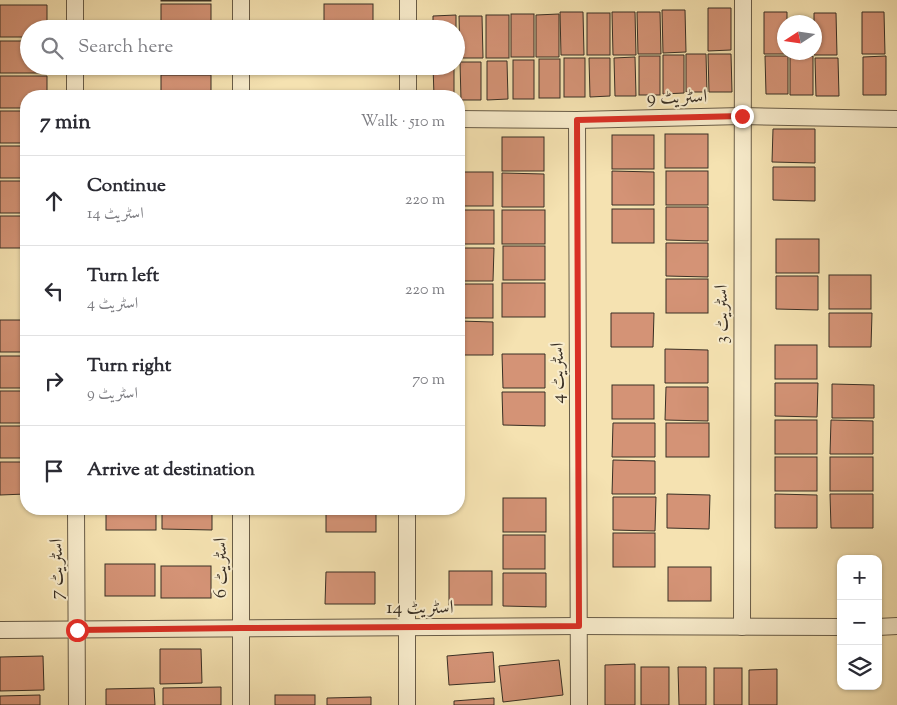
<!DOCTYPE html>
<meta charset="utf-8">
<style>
:root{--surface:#fff;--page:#f7f7f7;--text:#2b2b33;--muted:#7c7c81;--line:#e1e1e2}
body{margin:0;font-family:"Sorts Mill Goudy",Amiri,serif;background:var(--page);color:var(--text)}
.controls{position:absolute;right:15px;bottom:15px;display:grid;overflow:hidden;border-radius:10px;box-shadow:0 1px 4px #0004}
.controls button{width:45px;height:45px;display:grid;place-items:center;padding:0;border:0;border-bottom:1px solid var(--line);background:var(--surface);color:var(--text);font:25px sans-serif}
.compass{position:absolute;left:777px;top:15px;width:45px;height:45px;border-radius:50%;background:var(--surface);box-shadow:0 1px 4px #0004;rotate:258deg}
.stop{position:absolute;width:15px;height:15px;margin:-11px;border:4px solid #d93025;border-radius:50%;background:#fff}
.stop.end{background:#d93025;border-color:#fff;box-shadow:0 1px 5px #0008}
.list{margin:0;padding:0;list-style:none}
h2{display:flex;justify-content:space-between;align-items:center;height:65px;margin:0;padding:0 20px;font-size:21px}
h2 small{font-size:16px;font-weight:400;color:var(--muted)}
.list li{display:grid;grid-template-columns:32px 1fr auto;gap:15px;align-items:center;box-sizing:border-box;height:90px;padding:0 20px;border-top:1px solid var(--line)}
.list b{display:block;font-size:19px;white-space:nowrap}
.list p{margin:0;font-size:16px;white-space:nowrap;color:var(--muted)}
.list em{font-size:16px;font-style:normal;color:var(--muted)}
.icon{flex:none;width:28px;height:28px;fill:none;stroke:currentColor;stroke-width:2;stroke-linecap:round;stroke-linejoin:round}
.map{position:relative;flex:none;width:897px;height:705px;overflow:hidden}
.search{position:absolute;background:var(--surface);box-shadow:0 1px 4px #0004;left:20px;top:20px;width:445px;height:55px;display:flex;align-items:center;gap:12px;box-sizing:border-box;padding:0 18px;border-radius:28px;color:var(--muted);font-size:19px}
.panel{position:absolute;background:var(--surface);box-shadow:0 1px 4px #0004;left:20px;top:90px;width:445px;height:425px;border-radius:20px}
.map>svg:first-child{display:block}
.building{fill:#d49376;stroke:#392f24}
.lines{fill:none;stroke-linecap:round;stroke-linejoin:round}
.minor-casing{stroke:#685c47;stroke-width:18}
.minor{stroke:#f8eccc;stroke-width:16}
.route{stroke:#d93025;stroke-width:6}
.labels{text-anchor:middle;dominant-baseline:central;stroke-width:4;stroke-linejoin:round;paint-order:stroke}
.street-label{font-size:19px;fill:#392f24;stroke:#f8eccc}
</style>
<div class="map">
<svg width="897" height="705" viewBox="0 0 897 705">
<rect width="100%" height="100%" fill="#f5e2b1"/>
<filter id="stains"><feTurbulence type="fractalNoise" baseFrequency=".004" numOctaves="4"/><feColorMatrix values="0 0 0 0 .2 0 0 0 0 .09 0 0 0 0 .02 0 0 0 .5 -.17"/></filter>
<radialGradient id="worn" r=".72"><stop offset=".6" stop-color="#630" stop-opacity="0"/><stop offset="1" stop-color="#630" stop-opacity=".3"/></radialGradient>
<g class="building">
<rect x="161" y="0" width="50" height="1"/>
<rect x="161" y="4" width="50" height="25"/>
<rect x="324" y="4" width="49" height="25"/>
<path d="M0 5H47V29H29V37H0Z"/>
<path d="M708 8H731V50L708 51Z"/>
<path d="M662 10H685L686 52 663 53Z"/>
<path d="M560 12H583L584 55H561Z"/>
<path d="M612 12H635L636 55H613Z"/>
<path d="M637 12H660L661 54H638Z"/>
<path d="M764 12H787V22H784V52H787V54H764Z"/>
<path d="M862 12H884L885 54H862Z"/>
<rect x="587" y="13" width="23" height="42"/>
<path d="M814 13H836L837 55H814Z"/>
<rect x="511" y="14" width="23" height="43"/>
<path d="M559 14V57H536V15Z"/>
<path d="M456 15V29H433V16Z"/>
<rect x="486" y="15" width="23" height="43"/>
<path d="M459 16H482L483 58H460Z"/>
<path d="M0 41H29V66H47V73H0Z"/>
<path d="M686 54H706L707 92H686Z"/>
<path d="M708 54H731L732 92H709Z"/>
<path d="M663 55H684V93L663 94Z"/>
<rect x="639" y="56" width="21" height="39"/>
<path d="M765 56H788V94H766Z"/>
<path d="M813 56V95H790V57Z"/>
<path d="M886 56V95H863V57Z"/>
<path d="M635 57 636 96H615L614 58Z"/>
<rect x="564" y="58" width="21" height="39"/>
<path d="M589 58H610V96L590 97Z"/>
<path d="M815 58H838L839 96H816Z"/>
<rect x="539" y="59" width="21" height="39"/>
<rect x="513" y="60" width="21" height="39"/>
<path d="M487 61H507L508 99 487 100Z"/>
<path d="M460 62H481V100H461Z"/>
<rect x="104" y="66" width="50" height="4"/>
<rect x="161" y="66" width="49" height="6"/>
<rect x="324" y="66" width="50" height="7"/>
<path d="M433 66H454V96H434Z"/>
<rect x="161" y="75" width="50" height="21"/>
<path d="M0 76H47V96H26V108H0Z"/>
<rect x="0" y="111" width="26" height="32"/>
<path d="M773 129H815V163L772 162Z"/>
<rect x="665" y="134" width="43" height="34"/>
<rect x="612" y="135" width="42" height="34"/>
<rect x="502" y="137" width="42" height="34"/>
<rect x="0" y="146" width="26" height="32"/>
<path d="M773 167H815V201L773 200Z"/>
<path d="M612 171 654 172V205H612Z"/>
<rect x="666" y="171" width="42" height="34"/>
<rect x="459" y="172" width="34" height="34"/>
<path d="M502 173 544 174V207H502Z"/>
<rect x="0" y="181" width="26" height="32"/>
<path d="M666 207H708V241L666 240Z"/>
<rect x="612" y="209" width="42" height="34"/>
<rect x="459" y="210" width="35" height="34"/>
<rect x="502" y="210" width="43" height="34"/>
<rect x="0" y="216" width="26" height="32"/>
<rect x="776" y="239" width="43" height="34"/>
<path d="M666 243H708V277L666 276Z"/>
<rect x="503" y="246" width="42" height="34"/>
<path d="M459 248H494L493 281H459Z"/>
<rect x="829" y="275" width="42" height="34"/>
<path d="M776 276H818V310L776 309Z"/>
<rect x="666" y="279" width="42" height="34"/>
<rect x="502" y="283" width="43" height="34"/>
<rect x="459" y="284" width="34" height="34"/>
<path d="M611 313H654L653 347H611Z"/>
<path d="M829 313H872L871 347H829Z"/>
<rect x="0" y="320" width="26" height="32"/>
<path d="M459 321 493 322V355H459Z"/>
<rect x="775" y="345" width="42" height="34"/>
<path d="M665 349 708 350V383H665Z"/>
<path d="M502 354H545V388H503Z"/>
<rect x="0" y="356" width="26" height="32"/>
<path d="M775 383H818L817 417 775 416Z"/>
<path d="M832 384 874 385V418H832Z"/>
<rect x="612" y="385" width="42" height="34"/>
<path d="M666 387H708V421L665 420Z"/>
<rect x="0" y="391" width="26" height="32"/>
<path d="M502 392H545V426L503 425Z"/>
<rect x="775" y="420" width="42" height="34"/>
<path d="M831 420 873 421V454H830Z"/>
<path d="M613 423H655V457H612Z"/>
<rect x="666" y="423" width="43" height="34"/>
<rect x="0" y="426" width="26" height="32"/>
<rect x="775" y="457" width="42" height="34"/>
<rect x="830" y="457" width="43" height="34"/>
<path d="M613 460 655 461V494H612Z"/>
<path d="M0 462H26V494L0 495Z"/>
<path d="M667 494 710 495 709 529 667 528Z"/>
<path d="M775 494 817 495V528H775Z"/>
<path d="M830 494H873V528H831Z"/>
<path d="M613 497H656L655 531 613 530Z"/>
<rect x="503" y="498" width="43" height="34"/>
<rect x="106" y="509" width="50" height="21"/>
<path d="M162 509H212V530L162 529Z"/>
<rect x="326" y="509" width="50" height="23"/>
<rect x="613" y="533" width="42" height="34"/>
<rect x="503" y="535" width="42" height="34"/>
<rect x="105" y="564" width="50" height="32"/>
<rect x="161" y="566" width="50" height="32"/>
<rect x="668" y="567" width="43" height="34"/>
<rect x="449" y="571" width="43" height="34"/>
<path d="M326 572H375V604H325Z"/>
<path d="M503 573H546V607L503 606Z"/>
<path d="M160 649H201L202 683 160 684Z"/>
<path d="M493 652 495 682 449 685 447 656Z"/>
<path d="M43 656 44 690 0 691V657Z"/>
<path d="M559 660 563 695 503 702 499 666Z"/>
<path d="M635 664V705H605V665Z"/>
<rect x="641" y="667" width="28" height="38"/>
<path d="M678 667H706V705H679Z"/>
<rect x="714" y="668" width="28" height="37"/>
<path d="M777 669V705H749V670Z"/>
<path d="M221 687V705H163V688Z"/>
<path d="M154 688 155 705H106V689Z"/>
<path d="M40 695V705H0V696Z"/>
<rect x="275" y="695" width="40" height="10"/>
<path d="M371 697V705H327V698Z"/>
<path d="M494 698V705H454V701Z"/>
</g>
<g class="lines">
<defs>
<g id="minor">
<path d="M75 0V29"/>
<path d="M241 0V29"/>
<path d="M408 29V0"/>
<path d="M75 66V96"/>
<path d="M241 66V96"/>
<path d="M408 96V66"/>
<path d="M459 119 577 120 742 116 897 119"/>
<path d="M577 120 579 705"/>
<path d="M76 509 77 705"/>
<path d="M407 509V705"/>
<path d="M742 627 743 0"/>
<path d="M878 627 897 626"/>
<path d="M0 630 579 626 841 627"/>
<path d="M241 705V509"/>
</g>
</defs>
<use href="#minor" class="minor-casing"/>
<use href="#minor" class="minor"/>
</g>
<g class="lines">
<path class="route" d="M77 630 241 628 579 626 577 120 742 116"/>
</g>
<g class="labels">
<g class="street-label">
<text transform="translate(677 98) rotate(-1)">اسٹریٹ 9</text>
<text transform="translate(722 314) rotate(-90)">اسٹریٹ 3</text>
<text transform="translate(558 373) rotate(-90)">اسٹریٹ 4</text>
<text transform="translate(221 568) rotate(-90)">اسٹریٹ 6</text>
<text transform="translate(57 569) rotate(-90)">اسٹریٹ 7</text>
<text x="420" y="608">اسٹریٹ 14</text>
</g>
</g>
<rect width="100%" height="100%" filter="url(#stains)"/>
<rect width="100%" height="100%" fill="url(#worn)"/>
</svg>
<div class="controls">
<button>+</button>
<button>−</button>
<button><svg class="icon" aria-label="layers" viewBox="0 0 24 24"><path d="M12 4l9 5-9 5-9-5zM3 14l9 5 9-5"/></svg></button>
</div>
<svg class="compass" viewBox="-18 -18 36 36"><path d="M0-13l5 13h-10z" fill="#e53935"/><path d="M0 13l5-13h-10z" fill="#7c7c81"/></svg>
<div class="stop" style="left:77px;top:630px"></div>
<div class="stop end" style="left:742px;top:116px"></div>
<div class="search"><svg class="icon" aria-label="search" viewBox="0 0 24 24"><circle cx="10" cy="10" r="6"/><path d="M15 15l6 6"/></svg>Search here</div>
<section class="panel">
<h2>7 min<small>Walk · 510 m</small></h2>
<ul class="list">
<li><svg class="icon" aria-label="ahead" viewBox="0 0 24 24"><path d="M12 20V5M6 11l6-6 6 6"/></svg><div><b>Continue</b><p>اسٹریٹ 14</p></div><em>220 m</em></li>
<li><svg class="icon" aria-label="left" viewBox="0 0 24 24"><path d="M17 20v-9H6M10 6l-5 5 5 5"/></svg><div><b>Turn left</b><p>اسٹریٹ 4</p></div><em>220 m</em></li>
<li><svg class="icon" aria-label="right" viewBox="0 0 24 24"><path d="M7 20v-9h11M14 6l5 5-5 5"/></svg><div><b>Turn right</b><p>اسٹریٹ 9</p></div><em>70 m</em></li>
<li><svg class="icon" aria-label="arrive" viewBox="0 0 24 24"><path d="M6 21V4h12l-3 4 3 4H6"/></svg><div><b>Arrive at destination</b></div></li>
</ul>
</section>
</div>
